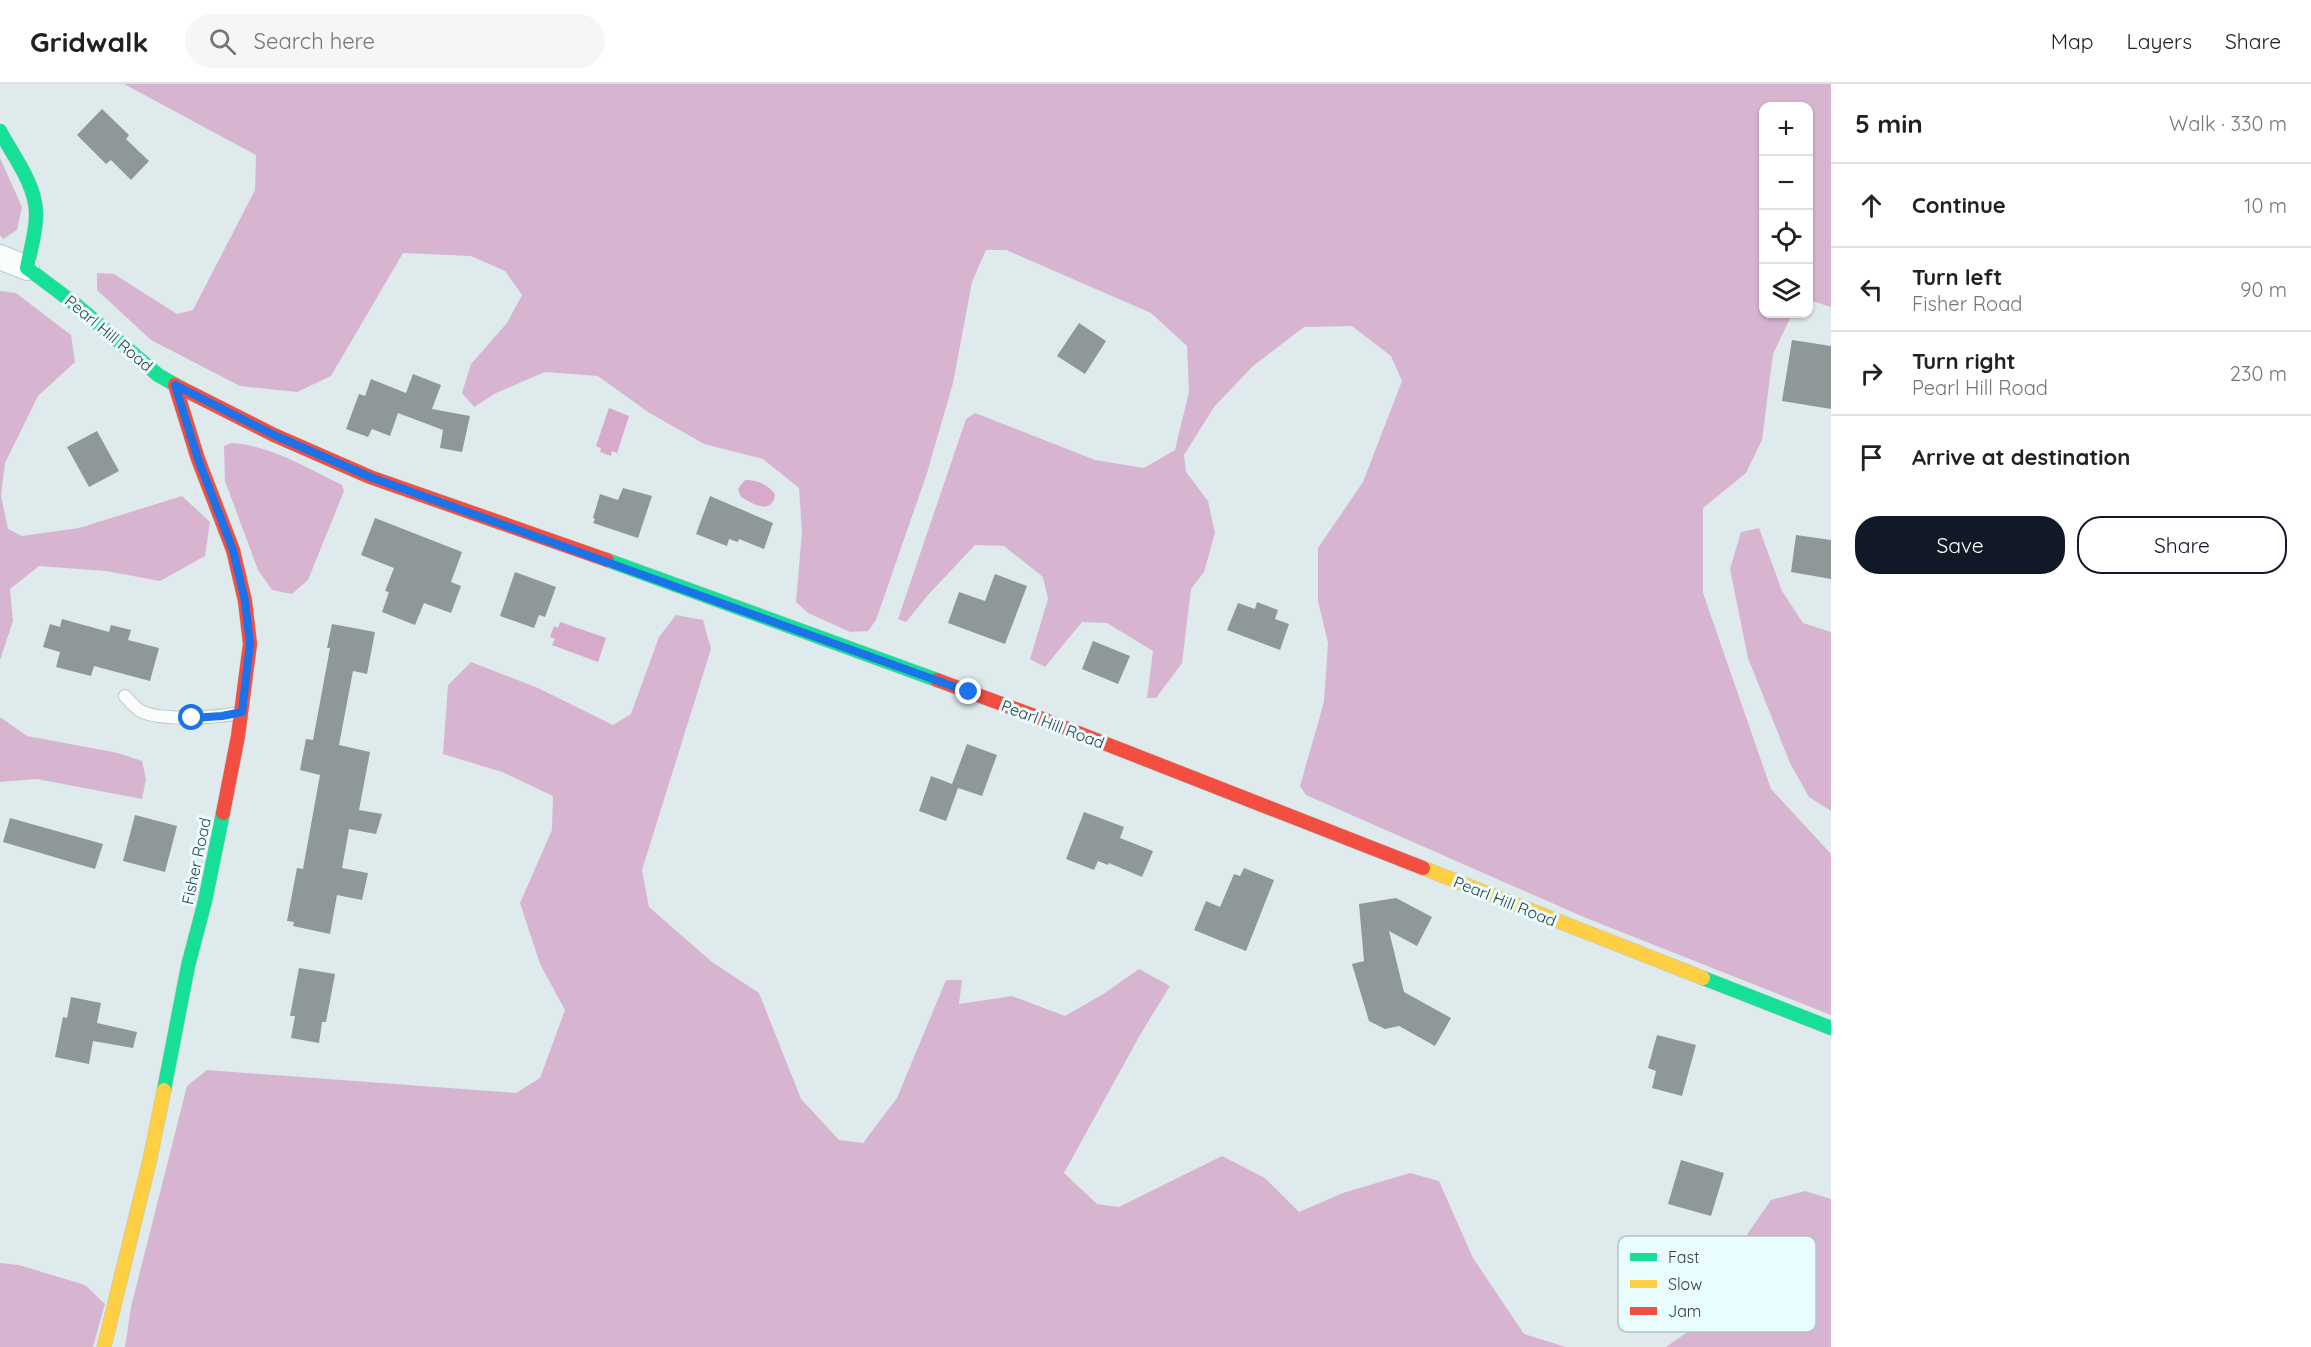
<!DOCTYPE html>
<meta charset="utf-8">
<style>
:root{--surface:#fff;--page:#f6f6f6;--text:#202124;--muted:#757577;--line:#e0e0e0;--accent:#111827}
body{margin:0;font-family:Quicksand,sans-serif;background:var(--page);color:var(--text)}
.controls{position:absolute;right:18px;top:18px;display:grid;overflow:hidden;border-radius:12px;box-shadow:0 2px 4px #0004}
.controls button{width:54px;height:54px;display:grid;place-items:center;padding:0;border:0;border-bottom:2px solid var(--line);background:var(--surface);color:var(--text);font:30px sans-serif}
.stop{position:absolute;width:18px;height:18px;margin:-14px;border:4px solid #1a73e8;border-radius:50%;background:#fff}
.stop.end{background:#1a73e8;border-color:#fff;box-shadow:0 2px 6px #0008}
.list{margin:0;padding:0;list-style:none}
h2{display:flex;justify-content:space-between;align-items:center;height:78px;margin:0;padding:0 24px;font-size:26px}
h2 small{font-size:20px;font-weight:400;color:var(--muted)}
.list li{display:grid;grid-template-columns:39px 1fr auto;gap:18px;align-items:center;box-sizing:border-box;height:84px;padding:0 24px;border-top:2px solid var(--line)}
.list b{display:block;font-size:22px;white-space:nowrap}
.list p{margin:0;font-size:20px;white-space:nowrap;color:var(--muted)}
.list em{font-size:20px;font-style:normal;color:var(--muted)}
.actions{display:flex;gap:12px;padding:18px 24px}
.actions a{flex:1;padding:14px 0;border:2px solid var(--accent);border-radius:24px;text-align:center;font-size:21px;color:var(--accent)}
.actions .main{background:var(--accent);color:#fff}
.icon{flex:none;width:33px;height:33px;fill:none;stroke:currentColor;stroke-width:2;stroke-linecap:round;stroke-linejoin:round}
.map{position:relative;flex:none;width:1831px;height:1263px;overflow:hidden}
header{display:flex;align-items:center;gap:36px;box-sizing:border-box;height:84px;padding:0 30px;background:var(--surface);border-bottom:2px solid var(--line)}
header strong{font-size:28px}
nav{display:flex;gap:33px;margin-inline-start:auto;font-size:21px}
.search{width:420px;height:54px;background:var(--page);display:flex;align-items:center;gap:15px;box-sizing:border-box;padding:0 21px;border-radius:33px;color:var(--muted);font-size:22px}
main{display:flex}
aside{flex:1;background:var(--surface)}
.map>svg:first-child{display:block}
.forest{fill:#d7b5d1}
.water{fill:#d7a9cb}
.building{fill:#8e9899}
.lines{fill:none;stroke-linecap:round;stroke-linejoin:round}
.lane-casing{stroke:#bcc6c7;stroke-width:14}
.street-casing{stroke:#bcc6c7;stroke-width:26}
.fast-casing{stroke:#bcc6c7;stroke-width:15}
.slow-casing{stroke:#bcc6c7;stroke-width:15}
.jam-casing{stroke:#bcc6c7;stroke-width:15}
.lane{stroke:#fafcfc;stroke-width:12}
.street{stroke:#fafcfc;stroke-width:24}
.fast{stroke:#16e098;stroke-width:14}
.slow{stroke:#ffcf43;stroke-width:14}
.jam{stroke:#f24e42;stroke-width:14}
.route{stroke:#1a73e8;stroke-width:8}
.labels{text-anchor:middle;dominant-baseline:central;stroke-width:6;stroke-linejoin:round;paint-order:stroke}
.street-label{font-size:16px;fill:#343d3e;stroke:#e9fcfe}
.key{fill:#e9fcfe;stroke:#b3c3c4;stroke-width:1.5}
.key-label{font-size:16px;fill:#343d3e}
</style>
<header>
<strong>Gridwalk</strong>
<div class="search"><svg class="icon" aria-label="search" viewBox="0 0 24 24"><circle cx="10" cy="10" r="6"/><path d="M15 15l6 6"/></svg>Search here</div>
<nav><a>Map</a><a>Layers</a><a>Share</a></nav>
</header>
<main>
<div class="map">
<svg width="1831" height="1263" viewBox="0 0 1831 1263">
<rect width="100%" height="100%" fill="#deeaec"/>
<g class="forest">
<path d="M124 0H1831V223L1809 216 1808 22H1764V230H1792L1773 270 1762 356 1746 389 1703 424V509L1771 705 1831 770V931L1586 834 1306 711 1300 702 1324 618 1328 559 1318 517V464L1363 398 1402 297 1391 272 1352 242 1304 243 1253 282 1214 323 1184 371 1186 388 1208 417 1215 449 1204 488 1191 505 1182 579 1156 614H1147L1153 567 1107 539 1082 538 1045 583 1030 575 1048 515 1043 493 1004 462 975 461 928 511 906 538 898 535 966 335 975 329 1095 376 1144 384 1175 366 1189 308 1187 262 1151 229 1006 166H986L972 198 953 299 927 389 876 536 868 547 850 548 808 529 796 518 802 448 799 404 763 375 704 360 648 328 598 292 545 288 496 309 474 323 462 309 471 280 507 239 522 211 505 187 471 172 403 169 331 292 297 308 240 302 151 256 97 206V189L114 190 177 230 193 226 255 106 256 71Z"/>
<path d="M0 74 22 123 17 146 3 155 0 151Z"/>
<path d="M0 207 16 209 71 251 75 278 38 312 5 379 1 412 8 445 22 452 79 444 182 412 210 438 205 472 160 497 106 487 39 482 10 505 13 537 0 576Z"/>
<path d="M231 359C270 361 307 384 342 401L344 407 308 496 292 510 272 506 258 486 225 397 224 362Z"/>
<path d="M1759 444 1782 507 1803 539 1831 548V727L1809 713 1790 679 1748 574 1730 485 1741 448Z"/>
<path d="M676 531 703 536 711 565 642 786 649 823 712 878 759 909 801 1015 839 1056 863 1059 897 1014 946 896H962L959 920 1012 912 1065 932 1105 909 1139 885 1170 902 1140 951 1064 1089 1097 1120 1119 1123 1222 1072 1265 1094 1299 1128 1343 1109 1410 1089 1439 1097 1473 1174 1524 1250 1566 1263H125L131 1223 187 1002 207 986 516 1009 540 994 565 926 540 880 520 819 552 746 553 712 502 688 443 670 448 601 471 578 538 604 613 641 631 630 659 553Z"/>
<path d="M0 633 27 652 118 669 142 677 146 695 142 715 37 695 0 698Z"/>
<path d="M1805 1107 1831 1115V1263H1666L1696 1242 1748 1149 1771 1116Z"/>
<path d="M0 1179 19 1181 85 1201 105 1220 93 1263H0Z"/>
</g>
<g class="water">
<path d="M609 324 629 332 617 369 612 367 611 372 600 368 601 364 596 362Z"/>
<path d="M745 396C755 395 770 401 775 411 772 431 753 420 741 413L738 405Z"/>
<path d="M560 538 606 554 598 578 552 561 555 555 550 553 554 542 558 544Z"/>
</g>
<g class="building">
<path d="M102 25 129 51 126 55 149 77 131 96 111 76 106 80 77 51Z"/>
<path d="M1079 239 1106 257 1085 290 1057 272Z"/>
<path d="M1792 256 1831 262V325L1782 317Z"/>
<path d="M413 290 441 301 432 325 470 332 462 368 440 364 443 346 398 329 390 352 372 345 368 353 346 345 359 310 365 312 371 295 406 309Z"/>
<path d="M97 347 119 387 89 403 67 363Z"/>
<path d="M623 404 652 412 638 454 593 439 595 435 593 434 600 410 618 416Z"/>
<path d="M710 412 773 439 764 465 739 455 738 458 729 455 727 462 696 450Z"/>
<path d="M375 434 462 468 451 498 461 502 451 529 424 519 415 541 382 528 389 508 385 507 394 484 361 471Z"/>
<path d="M1796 451 1831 456V495L1791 488Z"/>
<path d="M515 488 556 503 545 533 539 531 534 544 500 532Z"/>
<path d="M995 490 1027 502 1005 560 948 539 959 508 985 517Z"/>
<path d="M1257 518 1278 526 1275 535 1289 540 1280 566 1227 546 1238 519 1255 525Z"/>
<path d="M62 535 109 548 111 541 131 546 128 556 159 564 150 597 94 582 91 592 56 583 60 568 43 563 50 540 60 543Z"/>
<path d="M332 540 375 548 367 590 353 587 339 661 370 668 359 726 382 730 376 750 349 745 342 784 368 789 362 816 337 811 330 850 293 842 294 838 287 837 297 784 303 785 320 691 300 686 306 655 313 656 330 564H327Z"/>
<path d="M1093 557 1130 572 1118 600 1082 585Z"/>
<path d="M967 660 997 671 982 712 958 704 946 737 919 727 931 692 952 700Z"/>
<path d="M1084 728 1124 743 1120 754 1153 767 1142 793 1109 779 1108 781 1098 777 1094 786 1066 775Z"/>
<path d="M135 731 177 742 165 788 123 777Z"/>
<path d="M10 734 103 760 95 785 3 758Z"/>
<path d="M1244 784 1274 796 1246 867 1194 846 1206 817 1220 823 1234 790 1240 792Z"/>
<path d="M1396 814 1432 833 1417 862 1389 847 1404 908 1451 934 1435 962 1399 942 1385 945 1369 937 1352 880 1364 877 1359 820Z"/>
<path d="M299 884 335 890 326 938H322L319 959 291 954 295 932H290Z"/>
<path d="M71 913 101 919 97 939 137 948 133 964 93 957 89 980 55 973 63 933 67 934Z"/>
<path d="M1657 951 1696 961 1682 1012 1652 1004 1656 987 1648 984Z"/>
<path d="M1681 1076 1724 1089 1711 1132 1668 1120Z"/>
</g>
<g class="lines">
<defs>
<path id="lane" d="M125 612C129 617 134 622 139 626 157 638 218 633 241 629"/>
<path id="street" d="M0 173 27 184"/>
<g id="fast">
<path d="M0 47C13 72 35 99 36 128 37 147 30 166 27 184L75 220 158 291 181 304"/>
<path d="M607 476 937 596"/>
<path d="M1703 894 1831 944"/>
<path d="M164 1006 188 882 205 817 223 729"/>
</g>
<g id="slow">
<path d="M1423 784 1703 894"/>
<path d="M104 1263 150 1075 164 1006"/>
</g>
<g id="jam">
<path d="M175 301 198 375 233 466 245 517 250 560 238 652 223 729"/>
<path d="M181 304 274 351 370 393 607 476"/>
<path d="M937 596 1040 634 1423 784"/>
</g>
</defs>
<use href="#lane" class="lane-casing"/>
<use href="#street" class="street-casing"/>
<use href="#fast" class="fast-casing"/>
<use href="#slow" class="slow-casing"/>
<use href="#jam" class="jam-casing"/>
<use href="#lane" class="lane"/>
<use href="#street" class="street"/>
<use href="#fast" class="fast"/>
<use href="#slow" class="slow"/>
<use href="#jam" class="jam"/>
</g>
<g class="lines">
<path class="route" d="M192 634 222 632 242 628 250 560 245 517 233 466 198 375 175 301 274 351 370 393 969 608"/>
</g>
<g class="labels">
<g class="street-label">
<text transform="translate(109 249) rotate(40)">Pearl Hill Road</text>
<text transform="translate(1053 640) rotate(21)">Pearl Hill Road</text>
<text transform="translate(196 777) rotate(-78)">Fisher Road</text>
<text transform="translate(1505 817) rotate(22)">Pearl Hill Road</text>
</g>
</g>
<rect x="1618" y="1152" width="198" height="96" rx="9" class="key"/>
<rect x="1630" y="1169" width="27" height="8" fill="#16e098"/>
<rect x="1630" y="1196" width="27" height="8" fill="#ffcf43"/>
<rect x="1630" y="1223" width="27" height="8" fill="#f24e42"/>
<g class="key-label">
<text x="1668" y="1179">Fast</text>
<text x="1668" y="1206">Slow</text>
<text x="1668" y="1233">Jam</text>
</g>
</svg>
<div class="controls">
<button>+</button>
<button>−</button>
<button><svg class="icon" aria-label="locate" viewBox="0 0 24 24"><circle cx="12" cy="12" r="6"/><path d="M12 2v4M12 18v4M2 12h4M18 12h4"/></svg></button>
<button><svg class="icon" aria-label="layers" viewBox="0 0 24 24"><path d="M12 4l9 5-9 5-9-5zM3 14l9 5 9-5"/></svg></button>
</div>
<div class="stop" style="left:192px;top:634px"></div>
<div class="stop end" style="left:969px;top:608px"></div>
</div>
<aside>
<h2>5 min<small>Walk · 330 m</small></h2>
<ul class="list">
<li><svg class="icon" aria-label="ahead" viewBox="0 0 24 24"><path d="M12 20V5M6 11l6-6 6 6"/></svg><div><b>Continue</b></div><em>10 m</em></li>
<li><svg class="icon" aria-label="left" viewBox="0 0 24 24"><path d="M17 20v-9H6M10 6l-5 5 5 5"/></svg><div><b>Turn left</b><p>Fisher Road</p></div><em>90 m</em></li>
<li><svg class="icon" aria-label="right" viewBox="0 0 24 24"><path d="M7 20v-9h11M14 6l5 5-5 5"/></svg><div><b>Turn right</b><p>Pearl Hill Road</p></div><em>230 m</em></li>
<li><svg class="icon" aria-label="arrive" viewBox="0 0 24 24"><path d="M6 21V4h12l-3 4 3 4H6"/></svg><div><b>Arrive at destination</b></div></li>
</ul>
<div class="actions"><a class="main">Save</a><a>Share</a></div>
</aside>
</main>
